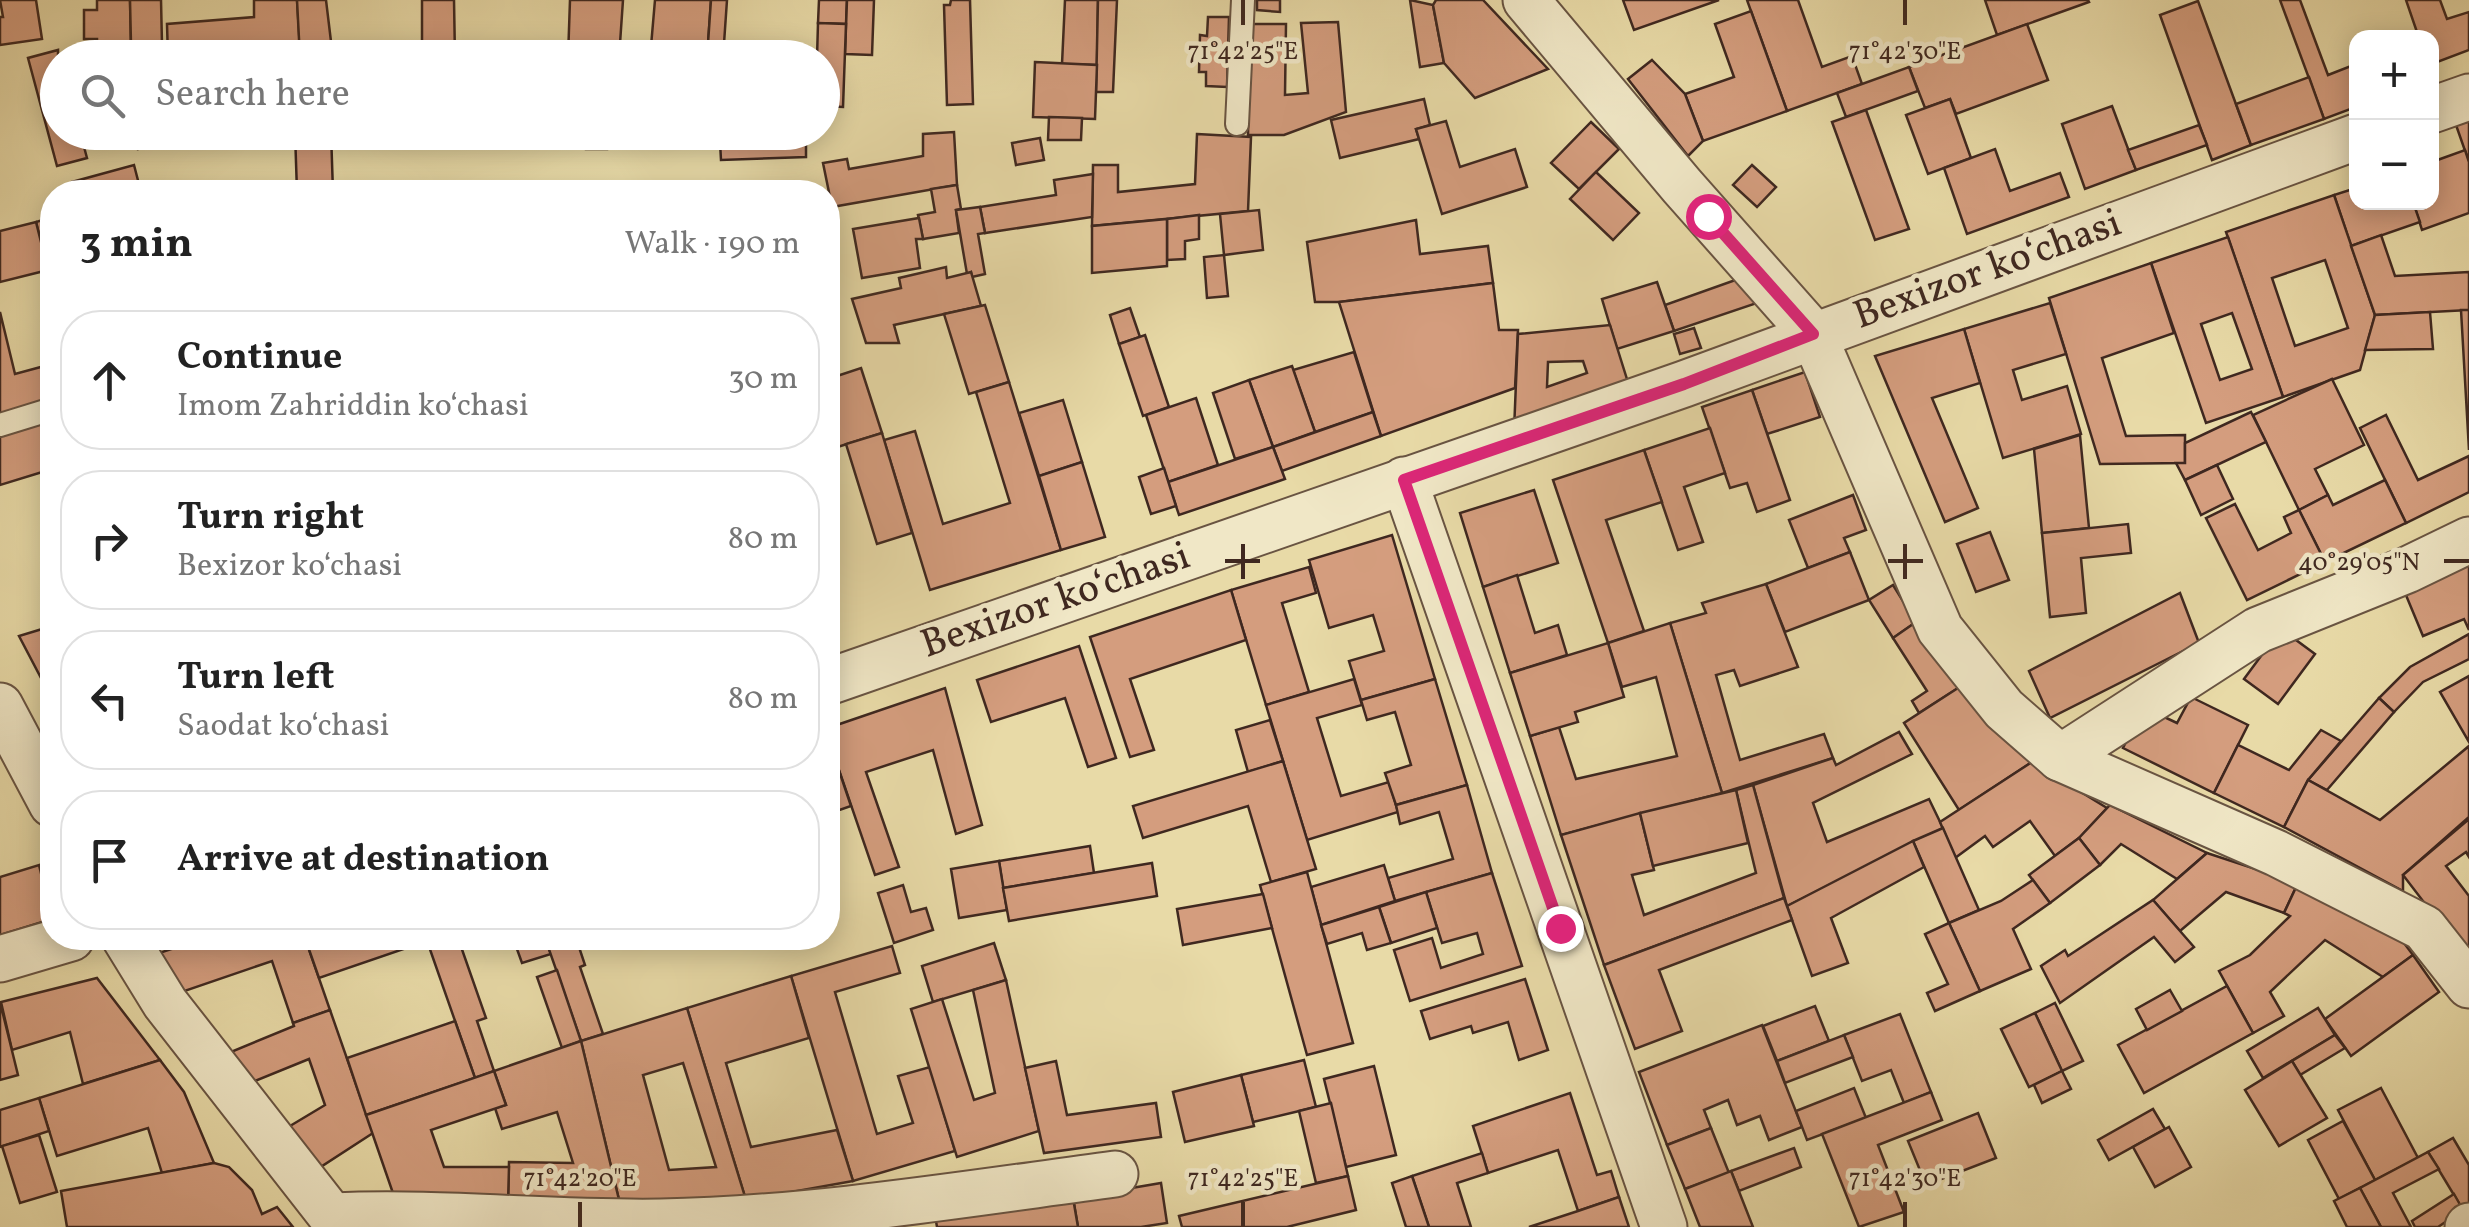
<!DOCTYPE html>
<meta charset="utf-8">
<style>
:root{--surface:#fff;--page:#f2f2f2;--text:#222;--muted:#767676;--line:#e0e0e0}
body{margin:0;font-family:Vollkorn,serif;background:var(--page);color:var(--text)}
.controls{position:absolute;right:30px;top:30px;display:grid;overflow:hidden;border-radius:20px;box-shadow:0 5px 25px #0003}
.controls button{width:90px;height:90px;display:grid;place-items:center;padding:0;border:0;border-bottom:2px solid var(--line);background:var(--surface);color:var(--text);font:50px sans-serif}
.stop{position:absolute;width:30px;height:30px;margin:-22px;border:8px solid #db2777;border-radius:50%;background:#fff}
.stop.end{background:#db2777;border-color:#fff;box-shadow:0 2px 10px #0008}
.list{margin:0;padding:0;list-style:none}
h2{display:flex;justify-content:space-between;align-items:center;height:130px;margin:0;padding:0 40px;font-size:42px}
h2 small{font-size:32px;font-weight:400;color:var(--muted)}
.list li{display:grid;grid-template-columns:65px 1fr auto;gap:30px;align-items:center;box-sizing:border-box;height:140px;margin:0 20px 20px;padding:0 20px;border:2px solid var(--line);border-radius:40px}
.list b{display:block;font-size:38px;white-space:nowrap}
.list p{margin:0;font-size:32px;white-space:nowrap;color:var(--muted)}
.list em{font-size:32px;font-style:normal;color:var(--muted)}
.icon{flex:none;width:55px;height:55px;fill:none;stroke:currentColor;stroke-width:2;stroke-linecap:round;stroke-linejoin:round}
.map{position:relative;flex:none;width:2469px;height:1227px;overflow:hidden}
.search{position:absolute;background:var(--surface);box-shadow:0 5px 25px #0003;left:40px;top:40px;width:800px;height:110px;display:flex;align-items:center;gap:25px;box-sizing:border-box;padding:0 35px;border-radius:55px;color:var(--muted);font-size:38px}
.panel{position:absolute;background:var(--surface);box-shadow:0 5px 25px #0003;left:40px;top:180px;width:800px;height:770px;border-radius:40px}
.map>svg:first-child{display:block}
.building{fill:#d49d7e;stroke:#3f2820;stroke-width:2.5;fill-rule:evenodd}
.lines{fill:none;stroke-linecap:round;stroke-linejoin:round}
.service-casing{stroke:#695442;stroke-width:26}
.minor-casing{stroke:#695442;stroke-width:49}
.service{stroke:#f0e7c6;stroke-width:22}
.minor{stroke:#f0e7c6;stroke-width:45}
.route{stroke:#db2777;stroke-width:12}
.ticks{fill:none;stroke:#3f2820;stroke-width:4}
.labels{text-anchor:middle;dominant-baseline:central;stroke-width:9;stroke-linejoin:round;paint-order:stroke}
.street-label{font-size:40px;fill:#3f2820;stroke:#f0e7c6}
.ticks-label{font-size:25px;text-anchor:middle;fill:#3f2820;stroke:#f0e7c6;stroke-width:9;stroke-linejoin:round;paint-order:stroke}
</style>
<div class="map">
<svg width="2469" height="1227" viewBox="0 0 2469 1227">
<rect width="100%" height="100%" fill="#e8daa7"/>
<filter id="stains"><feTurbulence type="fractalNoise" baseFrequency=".002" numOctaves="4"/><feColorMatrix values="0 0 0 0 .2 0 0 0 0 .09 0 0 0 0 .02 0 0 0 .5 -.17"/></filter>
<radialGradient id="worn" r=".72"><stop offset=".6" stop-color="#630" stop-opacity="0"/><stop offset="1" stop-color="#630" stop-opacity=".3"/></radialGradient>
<g class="building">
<path d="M0 0H36L42 39 0 45V17H3Z"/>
<path d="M97 0H130L131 49H97V39H84V10H97Z"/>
<path d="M130 0H161L162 44H131Z"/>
<path d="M254 0H297L300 49 168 58 167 24 254 17Z"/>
<path d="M297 0H326L333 58H300Z"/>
<path d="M422 0H454L455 58H422Z"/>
<path d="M570 0H623L619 58H568Z"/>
<path d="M655 0H711L707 58H650Z"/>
<path d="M711 0H727L723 58H707Z"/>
<path d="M819 0H847L846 24 818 23Z"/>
<path d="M847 0H874L872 55 845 54Z"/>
<path d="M951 0H970L973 104 947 105 944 5H950Z"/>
<path d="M1065 0H1098L1097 65 1062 64Z"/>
<path d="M1098 0H1117L1113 92H1096Z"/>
<path d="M1257 0H1280V12L1257 10Z"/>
<path d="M1410 0 1433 5 1444 63 1420 67Z"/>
<path d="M1436 0H1483L1548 69 1475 98 1444 63 1433 5Z"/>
<path d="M1623 0H1719L1634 30Z"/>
<path d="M1747 0H1798L1822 67 1852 56 1862 84 1787 111Z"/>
<path d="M1985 0H2088L2089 2 1997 35Z"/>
<path d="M2280 0H2300L2328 75 2356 64V107L2324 119Z"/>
<path d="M2406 0H2440L2447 19 2469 12V50L2432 64V38H2419Z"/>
<path d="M2198 1 2251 145 2212 160 2160 15Z"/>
<path d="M1751 11 1787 111 1703 141 1685 94 1734 77 1715 24Z"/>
<path d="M1208 17H1229L1227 87 1206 86V72H1199L1200 35 1207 36Z"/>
<path d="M1338 22 1346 112 1284 135H1248L1250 24H1286L1285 95 1308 93 1301 23Z"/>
<path d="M818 23 846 24 843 107 822 106V58H817Z"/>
<path d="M2027 24 2048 80 1956 114 1950 99 1925 108 1909 67Z"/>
<path d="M58 50V132H80L87 158 57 166 28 58Z"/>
<path d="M1652 60 1685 94 1703 141 1688 156 1628 79Z"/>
<path d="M1035 62 1097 65 1095 119 1033 117Z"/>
<path d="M1909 67 1918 91 1846 117 1837 93Z"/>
<path d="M2309 77 2324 119 2251 145 2236 104Z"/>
<path d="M1424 99 1430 125 1416 129 1419 139 1340 158 1331 120Z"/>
<path d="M1950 99 1971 158 1928 174 1906 115Z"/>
<path d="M2112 106 2136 170 2085 189 2062 124Z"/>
<path d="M1866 110 1909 229 1875 240 1832 122Z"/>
<path d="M1049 117 1082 118 1081 140H1048Z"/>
<path d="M1446 121 1460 167 1515 149 1527 187 1442 214 1416 129Z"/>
<path d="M2469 121V162L2456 125Z"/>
<path d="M1591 122 1619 149 1579 189 1551 163Z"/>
<path d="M2199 125 2207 145 2136 170 2128 150Z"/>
<path d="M136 132H173L175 142 138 149Z"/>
<path d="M295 132H331L333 192H297Z"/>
<rect x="586" y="132" width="21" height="17"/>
<path d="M954 132 957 185 832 207 823 163 847 159 849 169 923 156V134Z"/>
<path d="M1197 134 1251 137 1248 211 1092 226 1093 165H1118V192L1195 184Z"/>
<path d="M1040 138 1044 160 1016 165 1012 143Z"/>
<path d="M806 139V157L721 160 720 142Z"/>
<path d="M1995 149 2010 191 2060 173 2069 197 1967 234 1944 168Z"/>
<path d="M2465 150 2469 162V213L2422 230 2413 202H2432V162Z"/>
<path d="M134 165 141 192H74L72 182Z"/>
<path d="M1752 165 1776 187 1757 207 1733 185Z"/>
<path d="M1596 172 1639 213 1613 240 1570 199Z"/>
<path d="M1093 174 1092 217 985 233 980 207 1056 195 1054 180Z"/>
<path d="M957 185 961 209 956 210 959 233 923 239 918 215 935 212 931 189Z"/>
<path d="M2356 188V202H2413L2420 222 2351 246 2334 195Z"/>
<path d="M2334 195 2375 315 2360 370 2283 397 2226 232ZM2325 260 2348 328 2295 346 2272 278Z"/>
<path d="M980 207 985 233 978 234 985 274 972 277 971 272 967 274 956 210Z"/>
<path d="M1259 210 1263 250 1224 255 1220 214Z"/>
<path d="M1199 215V239L1185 241V259L1167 260V219Z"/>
<path d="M52 217V287L36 222Z"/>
<path d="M919 218 923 239H916L920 268 862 278 853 229Z"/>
<path d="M1167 219V266L1092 273V226Z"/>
<path d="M1416 220 1420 254 1488 246 1493 283 1339 302H1315L1307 242Z"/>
<path d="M36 222 48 270 0 282V231Z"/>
<path d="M2381 235 2395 276 2469 272V310L2375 315 2351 246Z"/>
<path d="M2228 237 2283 397 2206 423 2151 263ZM2232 313 2252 369 2220 380 2201 324Z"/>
<path d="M1224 255 1228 296 1207 298 1204 257Z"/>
<path d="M2151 263 2174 333 2102 358 2126 436 2185 435V463L2100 464 2049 298Z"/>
<path d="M946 267 947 278 971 272 981 306 894 325 899 343H866L852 299 901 288 899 278Z"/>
<path d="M1741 278 1760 302 1674 331 1665 305Z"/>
<path d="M1657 282 1674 331 1617 349 1602 299Z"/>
<path d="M1493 283 1499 330H1518L1515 388 1381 436 1339 302Z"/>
<path d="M2050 303 2066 354 2013 370 2022 400 2067 386 2081 434 2003 458 1964 329Z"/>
<path d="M985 305 1009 382 969 394 944 314Z"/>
<path d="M1130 308 1140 337 1119 344 1110 315Z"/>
<path d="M2461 310H2469V450Z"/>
<path d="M0 312 15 374 52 364V402L0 417Z"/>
<path d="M2430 312 2433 349 2365 350 2375 315Z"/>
<path d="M1610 325 1631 392 1514 431 1518 334ZM1583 361 1587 373 1547 387 1548 362Z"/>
<path d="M1694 328 1701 348 1680 354 1674 334Z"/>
<path d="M1964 329 1980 383 1932 398 1978 508 1945 522 1875 356Z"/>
<path d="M1145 335 1169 407 1143 416 1119 344Z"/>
<path d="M1354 352 1373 412 1315 432 1293 370Z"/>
<path d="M1292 366 1315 432 1273 447 1249 380Z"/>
<path d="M861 368 882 433 828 450V379Z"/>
<path d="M1805 372 1820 417 1767 434 1752 390Z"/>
<path d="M2332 379 2364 445 2315 469 2328 495 2299 510 2253 415Z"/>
<path d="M1249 380 1273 447 1235 459 1213 393Z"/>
<path d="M1009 382 1061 550 930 590 884 440 915 431 943 524 1010 503 976 392Z"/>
<path d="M1752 390 1790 500 1757 512 1747 483 1730 488 1702 407Z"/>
<path d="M1196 398 1218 465 1168 482 1146 415Z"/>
<path d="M1063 400 1082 462 1039 476 1019 413Z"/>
<path d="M1373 412 1381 436 1282 471 1273 447Z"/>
<path d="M2251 412 2266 442 2185 480 2176 463H2185V443Z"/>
<path d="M2386 415 2418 480 2469 456V492L2406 523 2360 428Z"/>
<path d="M52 418V469L0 485V434Z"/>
<path d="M1710 428 1725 473 1684 487 1703 542 1678 550 1644 450Z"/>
<path d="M882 433 912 533 877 544 846 444Z"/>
<path d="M2080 435 2089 528 2042 533 2034 449Z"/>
<path d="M1273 447 1285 479 1179 515 1168 482Z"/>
<path d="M1644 450 1662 502 1606 520 1644 631 1608 643 1553 480Z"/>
<path d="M1082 462 1105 537 1061 550 1039 476Z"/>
<path d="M2217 465 2233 499 2201 515 2185 480Z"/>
<path d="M1164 468 1176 506 1151 514 1139 477Z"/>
<path d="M2385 480 2406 523 2325 562 2299 510 2328 495 2333 505Z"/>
<path d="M1534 490 1558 563 1483 587 1460 513Z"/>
<path d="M1853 495 1866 530 1844 538 1850 552 1808 568 1789 520Z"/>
<path d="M2235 504 2258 550 2291 533 2284 517 2299 510 2325 562 2247 600 2206 518Z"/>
<path d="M2128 524 2131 553 2081 558 2086 613 2050 617 2042 533Z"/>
<path d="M1990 532 2009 580 1976 592 1957 544Z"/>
<path d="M1392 535 1435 679 1361 700 1349 661 1384 651 1373 615 1329 628 1309 560Z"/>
<path d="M1850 552 1869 600 1785 632 1766 584Z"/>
<path d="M2469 561V630L2464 619 2423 636 2403 588Z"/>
<path d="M1309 567 1316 593 1282 603 1309 692 1266 705 1231 590Z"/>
<path d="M1517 575 1535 633 1558 625 1567 655 1510 673 1483 587Z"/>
<path d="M1766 584 1798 667 1740 686 1734 670 1716 675 1740 760 1824 734 1833 758 1722 793 1670 623 1706 613 1702 603Z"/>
<path d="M1893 585 1916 622 1893 638 1869 600Z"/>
<path d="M1231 590 1246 640 1130 679 1154 750 1130 757 1090 637Z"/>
<path d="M2180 593 2199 643 2050 718 2029 671Z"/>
<path d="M1916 622 1958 688 1919 713 1912 701 1927 691 1893 638Z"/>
<path d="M1670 623 1722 793 1561 835 1530 736 1559 727 1576 779 1677 756 1656 677 1622 687 1608 643Z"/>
<path d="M52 626V699L19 636Z"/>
<path d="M2281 629 2315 654 2278 704 2244 679Z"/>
<path d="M2469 634V659L2423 682 2394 712 2379 698 2410 667Z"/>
<path d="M1608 643 1624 697 1575 712 1578 722 1530 736 1510 673Z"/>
<path d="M1079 646 1116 758 1088 767 1065 698 991 722 977 680Z"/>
<path d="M2469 676V742L2440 692Z"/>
<path d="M1354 679 1362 705 1317 718 1341 796 1389 782 1398 812 1307 840 1266 705Z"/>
<path d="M1435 679 1467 785 1396 805 1385 773 1411 765 1395 712 1367 720 1361 700Z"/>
<path d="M945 688 982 825 956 834 933 750 866 772 899 867 875 875 828 738V728Z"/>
<path d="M1958 688 2032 762 1959 810 1904 723Z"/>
<path d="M2191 697 2248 725 2214 793 2123 748 2143 707 2177 723Z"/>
<path d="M2379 698 2394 712 2327 790 2308 780Z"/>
<path d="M1270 720 1283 761 1248 772 1236 730Z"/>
<path d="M2321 730 2341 741 2308 780 2284 827 2214 793 2238 745 2289 770Z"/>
<path d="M1899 732 1912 754 1813 803 1827 842 1929 799 1943 828 1787 906 1753 785 1833 758 1836 765Z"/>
<path d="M828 738 851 806 828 814Z"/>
<path d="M2469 746V817L2403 875V891L2284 827 2308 780 2380 820Z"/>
<path d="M1283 761 1316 869 1271 882 1248 806 1143 838 1133 806Z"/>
<path d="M2032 762 2107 808 2079 838 2055 856 2030 821 1993 847 1985 836 1955 858 1940 822Z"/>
<path d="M1467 785 1492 873 1395 901 1388 878 1453 859 1439 812 1400 824 1396 805Z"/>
<path d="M1753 785 1784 898 1604 965 1561 835 1640 813 1654 870 1632 875 1644 915 1756 873 1736 790Z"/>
<path d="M1736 790 1748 843 1653 866 1640 813Z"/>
<path d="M2110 805 2207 853 2177 879 2121 844 2100 865 2079 838Z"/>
<path d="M2469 819V857L2466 852 2446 866 2469 896V961L2403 875Z"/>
<path d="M1943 828 1979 910 1949 923 1913 841Z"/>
<path d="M2079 838 2100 865 2050 903 2029 875Z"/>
<path d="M1913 841 1924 867 1831 918 1848 963 1812 976 1787 906Z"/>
<path d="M1090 846 1094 873 1003 888 999 861Z"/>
<path d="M2207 853 2298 883 2284 913 2226 892 2180 931 2153 900Z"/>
<path d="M999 861 1007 910 959 918 951 869Z"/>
<path d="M1152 863 1157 896 1009 921 1003 888Z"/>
<path d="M39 865 52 919 0 935V877Z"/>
<path d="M1384 865 1395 901 1321 925 1311 887Z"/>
<path d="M1307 872 1353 1043 1307 1055 1260 885Z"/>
<path d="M1492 873 1522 966 1410 1001 1394 950 1432 938 1441 968 1483 954 1477 933 1442 943 1426 892Z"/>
<path d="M2033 880 2050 903 2013 929 2031 969 1980 991 1949 923 2001 901Z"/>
<path d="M2298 883 2401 939 2413 955 2383 977 2325 940 2270 992 2284 1016 2253 1033 2219 971 2250 955 2290 916 2284 913Z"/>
<path d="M903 885 911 912 926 908 933 930 894 943 878 893Z"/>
<path d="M1426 892 1437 928 1391 943 1379 907Z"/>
<path d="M1263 894 1272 928 1183 945 1177 909Z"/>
<path d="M1784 898 1792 920 1659 970 1682 1031 1635 1049 1604 965Z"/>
<path d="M2153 900 2194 947 2175 962 2154 937 2060 1003 2041 966 2065 950 2068 956Z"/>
<path d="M1379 907 1391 943 1367 950 1362 933 1327 944 1321 925Z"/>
<path d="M1949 923 1980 991 1935 1011 1927 993 1948 984 1925 934Z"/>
<path d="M205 938H305L330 1010 293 1023 272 961 173 995 159 953Z"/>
<path d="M305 938H426L427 941 319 978Z"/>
<path d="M426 938H458L486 1018 477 1021 494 1071 475 1078Z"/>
<path d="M513 938H545L551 954 522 963Z"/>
<path d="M545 938H576L585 965 580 967 603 1034 581 1041Z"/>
<path d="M994 943 1006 980 933 1002 922 966Z"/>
<path d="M892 946 900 973 835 992 877 1134 913 1123 898 1076 930 1067 955 1151 853 1181 791 976Z"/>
<path d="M2413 955 2439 992 2351 1056 2325 1019Z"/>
<path d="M557 970 581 1041 562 1048 537 977Z"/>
<path d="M791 976 809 1038 726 1063 751 1147 837 1130 853 1181 746 1200 687 1008Z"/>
<path d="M97 978 160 1060 83 1084 70 1032 12 1050 1 1002Z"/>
<path d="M1525 979 1548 1050 1519 1060 1508 1022 1473 1033 1471 1026 1430 1039 1421 1011Z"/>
<path d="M1006 980 1039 1131 957 1157 911 1009 942 999 974 1100 995 1093 973 990Z"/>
<path d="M2227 986 2253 1033 2144 1093 2118 1045Z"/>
<path d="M2170 990 2182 1011 2147 1030 2136 1009Z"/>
<path d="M0 1002 18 1075 0 1080Z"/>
<path d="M2055 1003 2083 1061 2062 1071 2035 1013Z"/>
<path d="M1815 1006 1829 1041 1777 1061 1763 1026Z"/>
<path d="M687 1008 746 1200 620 1204 581 1041ZM683 1063 716 1167 669 1170 643 1075Z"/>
<path d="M2318 1008 2335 1035 2263 1078 2247 1051Z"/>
<path d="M330 1010 373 1133 319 1168 285 1129 325 1105 309 1059 250 1083 226 1054 294 1026 293 1023Z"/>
<path d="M2035 1013 2062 1071 2029 1087 2001 1029Z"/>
<path d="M1900 1014 1931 1092 1904 1103 1891 1070 1862 1081 1844 1035Z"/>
<path d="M455 1021 475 1078 366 1115 347 1058Z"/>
<path d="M1762 1025 1802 1127 1769 1140 1760 1116 1737 1125 1728 1100 1704 1110 1711 1128 1667 1145 1639 1072Z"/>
<path d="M1844 1035 1853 1057 1785 1083 1777 1061Z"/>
<path d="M2335 1035 2345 1048 2300 1075 2292 1061Z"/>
<path d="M581 1041 620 1204 508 1202 509 1162 573 1163 557 1112 502 1129 495 1108 506 1105 494 1071Z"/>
<path d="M160 1060 184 1092 214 1163 162 1173 148 1128 57 1156 39 1098Z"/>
<path d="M1304 1060 1316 1107 1253 1122 1241 1075Z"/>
<path d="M1056 1061 1067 1115 1156 1103 1161 1137 1044 1153 1025 1068Z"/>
<path d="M2292 1061 2327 1118 2279 1146 2245 1090Z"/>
<path d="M1374 1066 1396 1155 1346 1167 1324 1079Z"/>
<path d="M494 1071 506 1105 431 1130 444 1167H509L508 1202 395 1199 366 1115Z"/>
<path d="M2062 1071 2071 1089 2042 1103 2034 1085Z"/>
<path d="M1241 1075 1254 1126 1185 1142 1173 1092Z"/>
<path d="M1854 1088 1866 1118 1807 1140 1796 1111Z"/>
<path d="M2381 1088 2418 1158 2375 1180 2338 1110Z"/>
<path d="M1931 1092 1942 1120 1878 1145 1904 1212 1859 1227 1822 1134Z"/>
<path d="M1570 1093 1597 1175 1611 1171 1619 1197 1578 1211 1558 1150 1488 1173 1473 1126Z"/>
<path d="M39 1098 49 1131 0 1147V1110Z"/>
<path d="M1331 1103 1348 1176 1316 1183 1299 1111Z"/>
<path d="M2153 1109 2165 1129 2109 1160 2098 1140Z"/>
<path d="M1978 1113 1996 1158 1926 1185 1908 1141Z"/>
<path d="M2343 1121 2375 1180 2339 1199 2308 1140Z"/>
<path d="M2169 1127 2191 1167 2155 1187 2133 1147Z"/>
<path d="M1711 1128 1729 1173 1685 1189 1667 1145Z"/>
<path d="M39 1135 57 1192 20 1203 2 1146Z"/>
<path d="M2453 1138 2469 1165V1207L2463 1210 2428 1152Z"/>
<path d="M1794 1148 1801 1167 1739 1191 1731 1171Z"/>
<path d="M2428 1152 2439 1169 2393 1193 2411 1227H2381L2360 1188Z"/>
<path d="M1482 1153 1488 1173 1457 1183 1471 1227H1429L1412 1176Z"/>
<path d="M214 1163 229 1167 252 1190 262 1214 277 1207 293 1227H67L61 1191Z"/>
<path d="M1731 1171 1753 1227H1700L1685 1189Z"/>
<path d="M1348 1176 1356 1210 1287 1227H1182L1179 1216Z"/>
<path d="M1412 1176 1429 1227H1406L1392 1183Z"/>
<path d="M1161 1183 1167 1223 1141 1227H1078L1073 1198Z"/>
<path d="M2360 1188 2381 1227H2347L2334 1201Z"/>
<path d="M2454 1194 2463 1210 2438 1227H2415L2412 1221Z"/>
<path d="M1619 1197 1629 1227H1529L1578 1211Z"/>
<path d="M1073 1198 1078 1227H937L936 1221Z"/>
</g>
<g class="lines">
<defs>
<g id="service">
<path d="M1237 124 1243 0"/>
<path d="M0 425 52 409"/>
</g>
<g id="minor">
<path d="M1526 0 1682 186 1813 334 1940 629 2004 709 2060 758 2276 853 2424 928 2469 985"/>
<path d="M2432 110 2469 97"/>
<path d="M1404 480 1664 1227"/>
<path d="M828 682 1684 384 2356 137"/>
<path d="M0 706 52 804"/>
<path d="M2060 758 2258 630 2407 570 2469 540"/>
<path d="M125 938 165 1003 340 1227"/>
<path d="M0 959 71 938"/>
<path d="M333 1216C443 1211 552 1224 661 1222 813 1219 965 1194 1115 1174"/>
<path d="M2468 1227 2469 1226"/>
</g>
</defs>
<use href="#service" class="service-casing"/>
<use href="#minor" class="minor-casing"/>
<use href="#service" class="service"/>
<use href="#minor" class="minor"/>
</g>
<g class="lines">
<path class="route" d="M1560 928 1404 480 1684 384 1813 334 1708 216"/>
</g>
<path class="ticks" d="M1243 0V25M1905 0V25M1243 544V579M1905 544V579M1225 561H1260M1888 561H1923M2444 561H2469M580 1202V1227M1243 1202V1227M1905 1202V1227"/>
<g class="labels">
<g class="street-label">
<text transform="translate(1988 271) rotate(-20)">Bexizor koʻchasi</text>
<text transform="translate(1056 602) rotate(-19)">Bexizor koʻchasi</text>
</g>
</g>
<g class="ticks-label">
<text x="1243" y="59">71°42'25"E</text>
<text x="1905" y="59">71°42'30"E</text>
<text x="2359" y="570">40°29'05"N</text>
<text x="580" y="1186">71°42'20"E</text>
<text x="1243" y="1186">71°42'25"E</text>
<text x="1905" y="1186">71°42'30"E</text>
</g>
<rect width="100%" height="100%" filter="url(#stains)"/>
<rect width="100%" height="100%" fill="url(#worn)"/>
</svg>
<div class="controls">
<button>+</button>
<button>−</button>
</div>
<div class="stop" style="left:1708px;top:216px"></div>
<div class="stop end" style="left:1560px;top:928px"></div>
<div class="search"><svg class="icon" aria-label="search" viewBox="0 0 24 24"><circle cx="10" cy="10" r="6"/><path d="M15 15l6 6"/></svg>Search here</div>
<section class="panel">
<h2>3 min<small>Walk · 190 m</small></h2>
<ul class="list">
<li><svg class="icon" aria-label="ahead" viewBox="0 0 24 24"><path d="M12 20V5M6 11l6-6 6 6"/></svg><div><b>Continue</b><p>Imom Zahriddin koʻchasi</p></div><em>30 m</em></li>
<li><svg class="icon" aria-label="right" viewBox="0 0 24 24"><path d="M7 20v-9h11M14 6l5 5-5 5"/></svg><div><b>Turn right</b><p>Bexizor koʻchasi</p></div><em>80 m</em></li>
<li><svg class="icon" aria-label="left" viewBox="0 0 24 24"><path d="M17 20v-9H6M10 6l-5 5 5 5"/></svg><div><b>Turn left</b><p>Saodat koʻchasi</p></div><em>80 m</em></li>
<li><svg class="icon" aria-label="arrive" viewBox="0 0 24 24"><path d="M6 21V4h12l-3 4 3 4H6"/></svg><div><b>Arrive at destination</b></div></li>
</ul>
</section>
</div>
